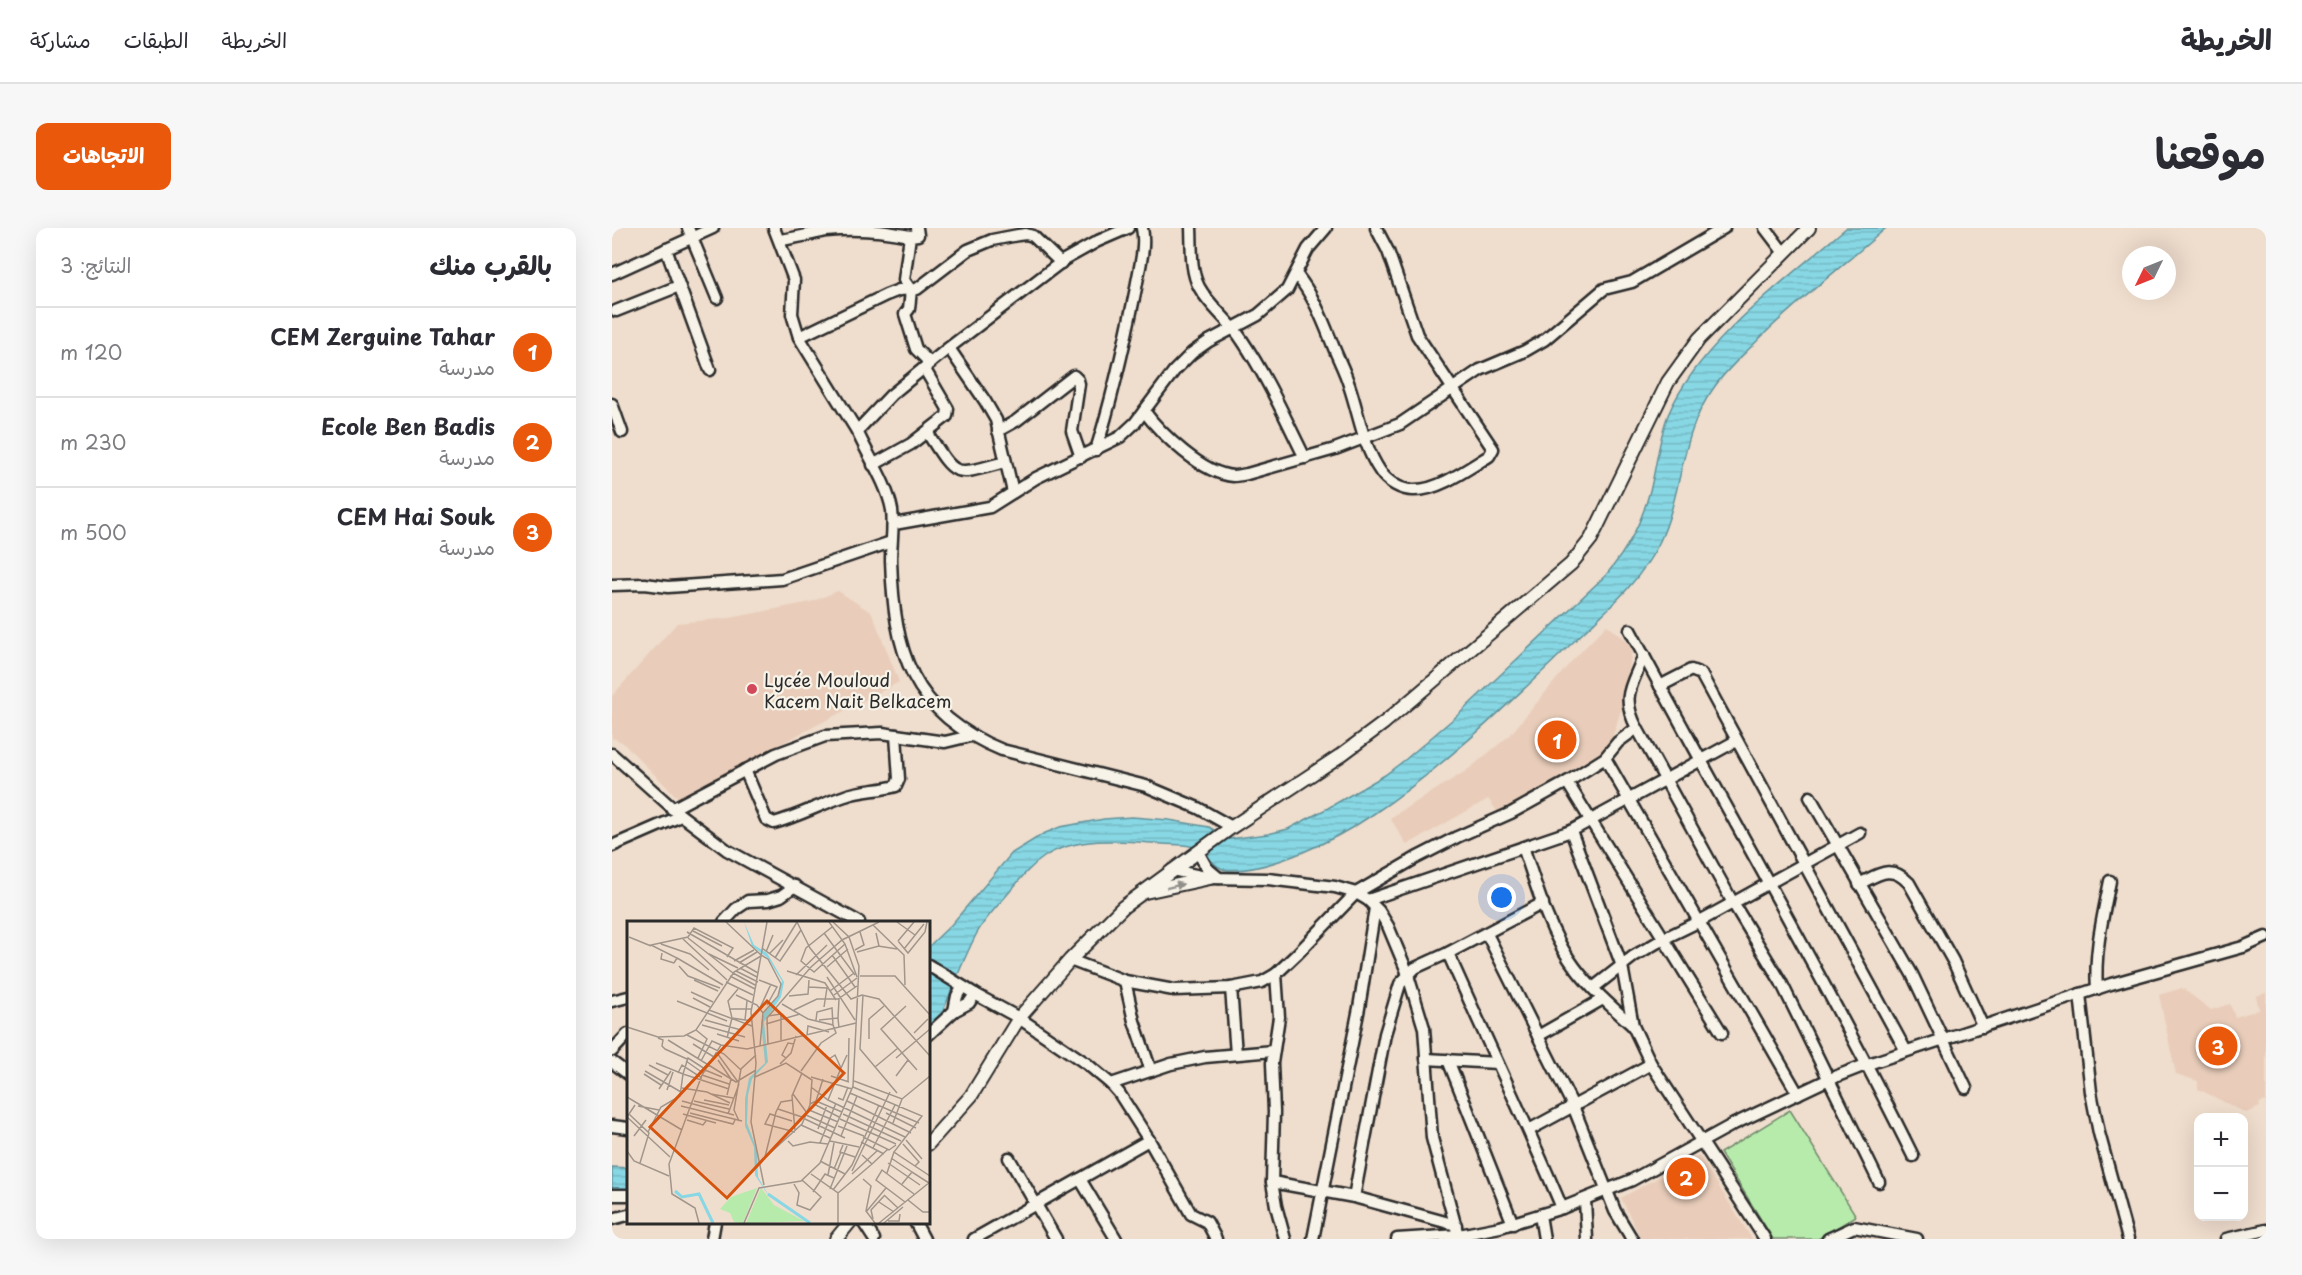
<!DOCTYPE html>
<html lang="ar">
<meta charset="utf-8">
<style>
:root{--surface:#fff;--page:#f7f7f7;--text:#2b2b33;--muted:#7c7c81;--line:#e1e1e2;--accent:#ea580c}
body{margin:0;font-family:"Playpen Sans","Playpen Sans Arabic",sans-serif;background:var(--page);color:var(--text);direction:rtl}
.controls{position:absolute;right:18px;bottom:18px;display:grid;overflow:hidden;border-radius:12px;box-shadow:0 6px 24px #0002}
.controls button{width:54px;height:54px;display:grid;place-items:center;padding:0;border:0;border-bottom:2px solid var(--line);background:var(--surface);color:var(--text);font:30px sans-serif}
.compass{position:absolute;left:1510px;top:18px;width:54px;height:54px;border-radius:50%;background:var(--surface);box-shadow:0 6px 24px #0002;rotate:227deg}
.you{position:absolute;left:890px;top:670px;width:21px;height:21px;margin:-15px;border:4px solid #fff;border-radius:50%;background:#1a73e8;box-shadow:0 0 0 9px #1a73e833}
.badge{display:grid;place-items:center;width:39px;height:39px;border-radius:50%;background:var(--accent);color:#fff;font-size:20px;font-weight:700}
.pin{position:absolute;translate:-50% -50%;border:3px solid #fff;box-shadow:0 2px 6px #0006}
.list{margin:0;padding:0;list-style:none}
h2{display:flex;justify-content:space-between;align-items:center;height:78px;margin:0;padding:0 24px;font-size:26px}
h2 small{font-size:20px;font-weight:400;color:var(--muted)}
.list li{display:grid;grid-template-columns:39px 1fr auto;gap:18px;align-items:center;box-sizing:border-box;height:90px;padding:0 24px;border-top:2px solid var(--line)}
.list b{display:block;font-size:22px;white-space:nowrap}
.list p{margin:0;font-size:20px;white-space:nowrap;color:var(--muted)}
.list em{font-size:20px;font-style:normal;color:var(--muted)}
.map{position:relative;flex:none;width:1654px;height:1011px;overflow:hidden;direction:ltr;border-radius:12px}
header{display:flex;align-items:center;gap:36px;box-sizing:border-box;height:84px;padding:0 30px;background:var(--surface);border-bottom:2px solid var(--line)}
header strong{font-size:28px}
nav{display:flex;gap:33px;margin-inline-start:auto;font-size:21px}
.intro{display:flex;align-items:center;justify-content:space-between;box-sizing:border-box;height:144px;padding:0 36px}
h1{margin:0;font-size:42px}
.button{padding:15px 27px;border-radius:12px;background:var(--accent);color:#fff;font-size:21px;font-weight:700}
main{display:flex;gap:36px;padding:0 36px}
aside{flex:1;background:var(--surface);border-radius:12px;box-shadow:0 6px 24px #0002}
.map>svg:first-child{display:block}
.built{fill:#e9cdba}
.green{fill:#b7ebac;stroke:#718b6c;stroke-width:1.5}
.water{fill:url(#water-rules);stroke:#62929a;stroke-width:1.5}
.lines{fill:none;stroke-linecap:round;stroke-linejoin:round}
.minor-casing{stroke:#2b2b2b;stroke-width:15}
.major-casing{stroke:#2b2b2b;stroke-width:16}
.minor{stroke:#f7f3e8;stroke-width:10}
.major{stroke:#f7f3e8;stroke-width:12}
.oneway{fill:#918f8a}
.poi-dot{fill:#d1495b;stroke:#f7f3e8;stroke-width:2}
.labels{text-anchor:middle;dominant-baseline:central;stroke-width:4.5;stroke-linejoin:round;paint-order:stroke}
.poi-label{font-size:18px;fill:#2b2b2b;stroke:#f7f3e8;text-anchor:start}
.inset-river{fill:none;stroke:#87d7e4;stroke-width:3}
.inset-road{fill:none;stroke:#a1968c;stroke-width:1.5}
.view{fill:#d5540f;fill-opacity:0.15;stroke:#d5540f;stroke-width:3}
.inset-edge{fill:none;stroke:#2b2b2b;stroke-width:3}
</style>
<header>
<strong>الخريطة</strong>
<nav><a>الخريطة</a><a>الطبقات</a><a>مشاركة</a></nav>
</header>
<div class="intro"><h1>موقعنا</h1><a class="button">الاتجاهات</a></div>
<main>
<div class="map">
<svg width="1654" height="1011" viewBox="0 0 1654 1011">
<defs>
<pattern id="water-rules" width="6" height="5" patternUnits="userSpaceOnUse" patternTransform="scale(1.5)"><rect width="6" height="5" fill="#87d7e4"/><path d="M0 2.5h6" fill="none" stroke="#75b9c4"/></pattern>
</defs>
<rect width="100%" height="100%" fill="#efddcd"/>
<filter id="ink" filterUnits="userSpaceOnUse"><feTurbulence type="fractalNoise" baseFrequency=".0167" numOctaves="2"/><feDisplacementMap in="SourceGraphic" scale="12" xChannelSelector="R" yChannelSelector="G"/><feConvolveMatrix kernelMatrix="1 2 1 2 8 2 1 2 1" color-interpolation-filters="sRGB"/></filter>
<g filter="url(#ink)">
<g class="built">
<path d="M226 363 260 385 287 454 66 570 10 514 0 510V468L65 395 118 390 199 374Z"/>
<path d="M995 397 1021 418 1011 475 998 518 888 587 876 571 795 617 778 590 857 541 898 507 958 435Z"/>
<path d="M1570 760 1599 782 1618 776 1623 789 1647 782 1644 768 1654 765V873L1647 875 1648 879 1634 885 1586 861V853L1564 846 1547 767Z"/>
<path d="M1087 927 1140 1011H1029L1009 970Z"/>
</g>
<path class="green" d="M1178 882 1244 988 1206 1011H1161L1108 925Z"/>
<g class="water">
<path d="M1234 0H1274C1230 39 1183 74 1142 116 1127 131 1112 144 1101 161 1068 206 1071 264 1048 313 1027 357 989 387 955 420 893 479 831 540 760 587 725 611 658 644 616 642 599 641 596 620 578 618 569 616 560 617 551 616 514 613 465 607 432 629 417 639 406 654 394 668 384 679 372 692 365 705 350 733 340 763 327 792L317 801V718L339 697 400 625 431 606 448 599 492 591 520 589 557 592 597 599 617 611 656 606 676 601 716 580 773 547 794 531 847 486 994 347C1017 319 1030 294 1039 259 1045 235 1047 210 1056 187 1086 115 1176 50 1234 0Z"/>
<path d="M0 939 16 940V963H0Z"/>
</g>
<g class="lines">
<defs>
<g id="minor">
<path d="M76 0 105 70"/>
<path d="M162 0 182 52 180 86 187 109 245 203"/>
<path d="M305 0 306 7 298 8 292 52 299 62 297 81 293 86 304 121 318 135"/>
<path d="M516 0 486 13 452 32 334 122 279 167 245 203C256 228 275 255 280 282 282 299 279 315 279 332 282 424 299 485 390 522L534 558 586 580 620 599"/>
<path d="M579 0C580 19 578 42 587 59 598 79 618 93 630 112 655 149 673 190 693 230"/>
<path d="M1153 0 1172 25"/>
<path d="M168 12C184 10 199 6 214 3 243 0 270 2 298 8"/>
<path d="M54 21 98 142"/>
<path d="M0 46 101 0"/>
<path d="M684 46C701 67 710 90 720 115 725 129 733 143 737 157 747 186 751 218 768 243 775 254 790 263 803 262 827 262 857 240 877 228L881 221 805 107 776 23 764 0"/>
<path d="M4 83 67 58"/>
<path d="M187 109 274 67 287 62 305 61 356 22 380 12 406 7 414 6 421 8 449 35"/>
<path d="M337 120 373 173 384 192 401 264"/>
<path d="M0 176 10 204"/>
<path d="M532 183C549 206 591 246 621 248 625 248 630 247 635 246L723 221 788 196 868 142 913 123 932 112 992 61 1020 54 1112 0"/>
<path d="M386 203 404 193 462 148 466 152 467 156 460 203 469 229"/>
<path d="M315 204C345 251 340 248 393 234"/>
<path d="M484 222C501 169 513 114 524 60 527 41 534 19 530 0"/>
<path d="M261 237 299 216 335 188 336 181 312 140"/>
<path d="M282 296 378 279 424 250 508 209 523 195 562 143 580 125 597 113 646 87 675 62 696 21 714 0"/>
<path d="M0 357 33 356 56 359 170 351 279 314"/>
<path d="M1018 402C1112 578 1213 750 1301 928"/>
<path d="M1048 458 1079 442 1089 446 1294 823"/>
<path d="M1025 500 1121 675 1169 754 1267 954"/>
<path d="M0 526 66 585 115 622 247 694"/>
<path d="M993 530 1186 866"/>
<path d="M133 542 154 591 162 595C187 588 209 576 233 568 248 562 267 563 284 558L287 551 284 507"/>
<path d="M955 554 1110 805"/>
<path d="M1198 569 1300 746 1354 860"/>
<path d="M60 581 164 526 213 508 270 505 333 514 358 508"/>
<path d="M959 603 1010 738 1021 798 1039 836 1153 1011"/>
<path d="M0 618 69 588"/>
<path d="M911 619C924 656 935 698 957 731 974 757 998 777 1021 798"/>
<path d="M586 624 595 640 607 650"/>
<path d="M560 642 598 650 656 651 723 659 744 665 756 672 767 683 776 698 794 741 812 800 820 910 847 1011"/>
<path d="M1247 656C1267 646 1279 636 1297 655L1341 733 1371 799"/>
<path d="M756 672 959 603 1124 513"/>
<path d="M112 694 124 681 136 673 156 672 169 668 183 658"/>
<path d="M875 706 961 878 1003 983 1020 1011"/>
<path d="M836 725C874 811 914 894 950 980"/>
<path d="M458 732 513 753 562 762 619 760 650 754 664 746 685 726 744 665 804 630 845 609 899 585 955 554 993 530 1006 514 1025 500C1008 468 1020 458 1032 427"/>
<path d="M316 737 363 766 407 790 475 836 499 856 507 865 537 912 579 986 595 994 604 1011"/>
<path d="M664 746 667 789 660 835 662 884 660 954 664 978 673 1011"/>
<path d="M513 753 522 793 539 843"/>
<path d="M619 760 624 826"/>
<path d="M981 760 1022 728 1053 710 1088 693 1248 605"/>
<path d="M1485 761C1482 724 1491 688 1498 653"/>
<path d="M1468 766 1479 864 1487 905 1516 1011"/>
<path d="M0 773 16 769"/>
<path d="M342 783 345 768 350 759"/>
<path d="M316 807 342 783 357 775 363 766"/>
<path d="M926 808 991 771"/>
<path d="M0 823 16 806"/>
<path d="M814 831 885 835"/>
<path d="M836 832 901 996"/>
<path d="M0 834 16 846"/>
<path d="M499 856 559 836 593 829 661 823"/>
<path d="M0 898 16 900"/>
<path d="M917 902 1039 836"/>
<path d="M397 930 444 1011"/>
<path d="M468 951 504 1011"/>
<path d="M660 954 742 969 844 997"/>
<path d="M0 967H16"/>
<path d="M742 969 773 806 788 756 803 740 836 725 931 675"/>
<path d="M973 972 975 1011"/>
<path d="M928 987 932 1011"/>
<path d="M0 991 16 987"/>
<path d="M251 994 262 1011"/>
<path d="M303 994 312 1011"/>
<path d="M100 1011 103 994"/>
<path d="M362 1011 537 912"/>
<path d="M701 1011 747 780 763 680"/>
<path d="M785 1011 847 1007 888 999 950 980 1020 952 1122 896 1215 852 1256 836 1499 756 1631 719 1654 709"/>
<path d="M1216 1011 1242 999 1305 1011"/>
<path d="M1614 1011 1654 1002"/>
</g>
<g id="major">
<path d="M533 664 598 650"/>
<path d="M316 916 359 868 407 790 458 732 511 679 620 599 729 527 772 495 959 336 979 311 1056 154 1087 111 1197 0"/>
<path d="M224 1011 238 994"/>
</g>
</defs>
<use href="#minor" class="minor-casing"/>
<use href="#major" class="major-casing"/>
<use href="#minor" class="minor"/>
<use href="#major" class="major"/>
</g>
<defs><path id="oneway-solid" d="M-6-.8H1V-3.2L6.5 0L1 3.2V.8H-6Z" transform="scale(1.5)"/></defs>
<use class="oneway" href="#oneway-solid" transform="translate(563 658) rotate(-14)"/>
</g>
<circle class="poi-dot" cx="140" cy="461" r="6"/>
<g class="labels">
<g class="poi-label">
<text x="152" y="451">Lycée Mouloud<tspan x="152" dy="21">Kacem Nait Belkacem</tspan></text>
</g>
</g>
<g transform="translate(15 693)">
<rect width="303" height="303" fill="#efddcd"/>
<path d="M130 267 116 302 107 301 103 292 93 288 104 276ZM134 267 147 284 177 300 119 302Z" fill="#b7ebac"/>
<path d="M117 1 127 24 140 32 157 61 154 76 137 101 141 141 125 158 121 174 120 202 130 229 131 256 143 277 128 254 127 226 118 205V178L122 157 138 142 134 101 138 90 150 77 155 60 141 37 125 25Z" fill="#87d7e4"/>
<path class="inset-river" d="M48 270 55 276 72 273 86 302M141 273 183 302"/>
<path class="inset-road" d="M99 1 134 34M170 1 183 27 224 78 235 74 252 78 303 135M202 1 218 23 230 56M270 1 288 14M246 4 277 34 278 64M205 6 179 27 174 40 187 51 218 23M66 10 95 25M60 11 131 52M197 12 228 54M2 16 24 25M61 17 106 52M56 18 100 59M271 20 281 32 298 11 300 1M271 20 287 1M34 23 63 33 82 49M251 25 270 28M135 27 153 40 174 9M277 28 297 3M228 29 237 24 233 11M139 31 146 14M230 31 252 25 249 12M35 32 34 38 47 42M82 33 111 47M142 33 156 19M205 34 228 66M50 37 96 64M148 37 170 1M107 40 127 29M47 42 50 37 24 24 61 16 67 7 106 27 100 36M112 42 130 31M52 45 61 55 93 67M200 46 221 28M113 47 130 56M109 50 131 61M160 50 198 62 209 79M106 52 128 64M169 54 200 24M103 55 128 68M233 55H268L303 94M200 56 228 99M67 59 91 70M132 59 150 66 140 84M99 61 126 74M182 66 200 67M203 70 227 52M64 71 86 81M109 74 130 84 136 92M207 74 230 57M236 74 233 128 270 172M162 75 181 73 182 59M66 77 83 86M50 80 100 100M155 83 181 98 206 104 209 112 194 122 174 150M279 85 254 108 290 149M197 86 200 67M133 87 144 63M102 88H124M82 89 125 105M167 89 190 78H211L230 65M141 95 154 93V119M105 97 125 100M211 97 212 78M78 99 114 109M118 99 120 80M189 99 190 91 205 87 206 104M192 99 211 97 212 107M139 103 173 93M75 104 118 116M0 106 31 116 57 115 69 109 107 51 134 35M69 109 80 118 71 137M242 109V118V98L257 85M287 112 301 98M90 113 112 120M60 114 97 133 114 149M180 114 181 105 202 111M31 117 36 119 35 125 38 128 60 138M100 117 105 97 101 80 111 68M41 119 109 161 129 149M66 123 87 136M141 123 140 97 184 46 215 19 252 1M133 125 136 92 151 75 154 63 141 38 134 34M90 132 111 161M159 137 155 134 161 122 167 123M269 137 303 108M202 138 208 134 214 147 220 134M91 139 104 158 100 174M59 140 76 152M74 140 85 120 94 124M29 142 56 153 61 137 78 148M153 143 164 132 169 115M22 144 41 154M248 146 271 127M78 149 95 156M18 150 54 171M51 152 55 144 75 157M17 153 34 164M75 154 102 163M204 155 222 161M269 155 281 139M128 156 159 142 185 159 183 184 175 203 132 242M184 156 225 168M227 160 275 178 303 155M221 161 222 117M184 166 201 179 278 216M226 166 295 195 267 231 303 255M55 167 80 171 103 182M32 168 44 150M40 169 46 151M223 172 292 202M84 173 106 177M166 173 180 192M0 176 55 209M211 177 216 179 221 166M77 179 102 184M201 179 214 147M55 180 107 194M67 180 102 188M189 180 215 191M220 180 284 212M183 183 189 180 196 158M187 183 212 196M8 184 0 196 43 236M11 185 32 189M54 185 115 200M151 188 178 197M182 189 211 201M63 192 106 203 108 199M259 192 289 207M2 193 22 212 13 242M56 193 89 202M101 193 112 163M216 193 274 220M179 194 208 207M178 198 218 217M213 198 269 223M60 199 76 204 79 200M112 200 107 189 114 148 129 134M165 200 143 193 138 203 168 211M266 202 275 178M174 204 203 217M211 205 237 215M191 208 200 184M168 210 165 175 175 152M21 211 34 186 53 175 56 153 102 168M7 215 19 199M214 215 230 175M236 216 262 229 269 224M279 219 295 238M161 220 166 225 183 221 201 223M203 220 232 226M234 221 257 233M193 222 209 182M276 223 292 241 288 245M216 224 213 231 228 236M246 227 268 184M0 230 7 240 42 255M235 234 245 243 261 228M138 236 149 191 154 181 166 179M264 237 285 251M193 240 218 253M261 242 293 264M207 248 214 231M225 250 263 171M260 252 267 231M184 253 211 272V302M225 253 251 229M201 254 207 222M236 258 244 265 239 290 248 302M167 263 172 272 170 284 183 289 194 276 175 259M275 263 285 251 302 262M137 264 124 201 129 142 124 91 140 1M203 268 220 225M206 269 225 244 252 184M186 271 198 253 207 257M211 272 245 243M257 274 271 287M281 279 296 291H303M252 281 267 291M278 281 249 259 255 249 287 273M239 291 259 267M246 298 244 289 257 275M261 300H272L273 293M72 302 68 287 45 273 42 243 75 154 94 124 120 128 229 102M117 302 132 267 174 260 193 242 226 165 232 45 222 16 206 1M252 302 303 261M257 302 276 286"/>
<path class="view" d="M140 80 217 152 100 277 23 206Z"/>
<rect width="303" height="303" class="inset-edge"/>
</g>
</svg>
<div class="controls">
<button>+</button>
<button>−</button>
</div>
<svg class="compass" viewBox="-18 -18 36 36"><path d="M0-13l5 13h-10z" fill="#e53935"/><path d="M0 13l5-13h-10z" fill="#7c7c81"/></svg>
<div class="you"></div>
<div class="pin badge" style="left:945px;top:512px">1</div>
<div class="pin badge" style="left:1074px;top:949px">2</div>
<div class="pin badge" style="left:1606px;top:818px">3</div>
</div>
<aside>
<h2>بالقرب منك<small>النتائج: 3</small></h2>
<ul class="list">
<li><span class="badge">1</span><div><b>CEM Zerguine Tahar</b><p>مدرسة</p></div><em>120 m</em></li>
<li><span class="badge">2</span><div><b>Ecole Ben Badis</b><p>مدرسة</p></div><em>230 m</em></li>
<li><span class="badge">3</span><div><b>CEM Hai Souk</b><p>مدرسة</p></div><em>500 m</em></li>
</ul>
</aside>
</main>
